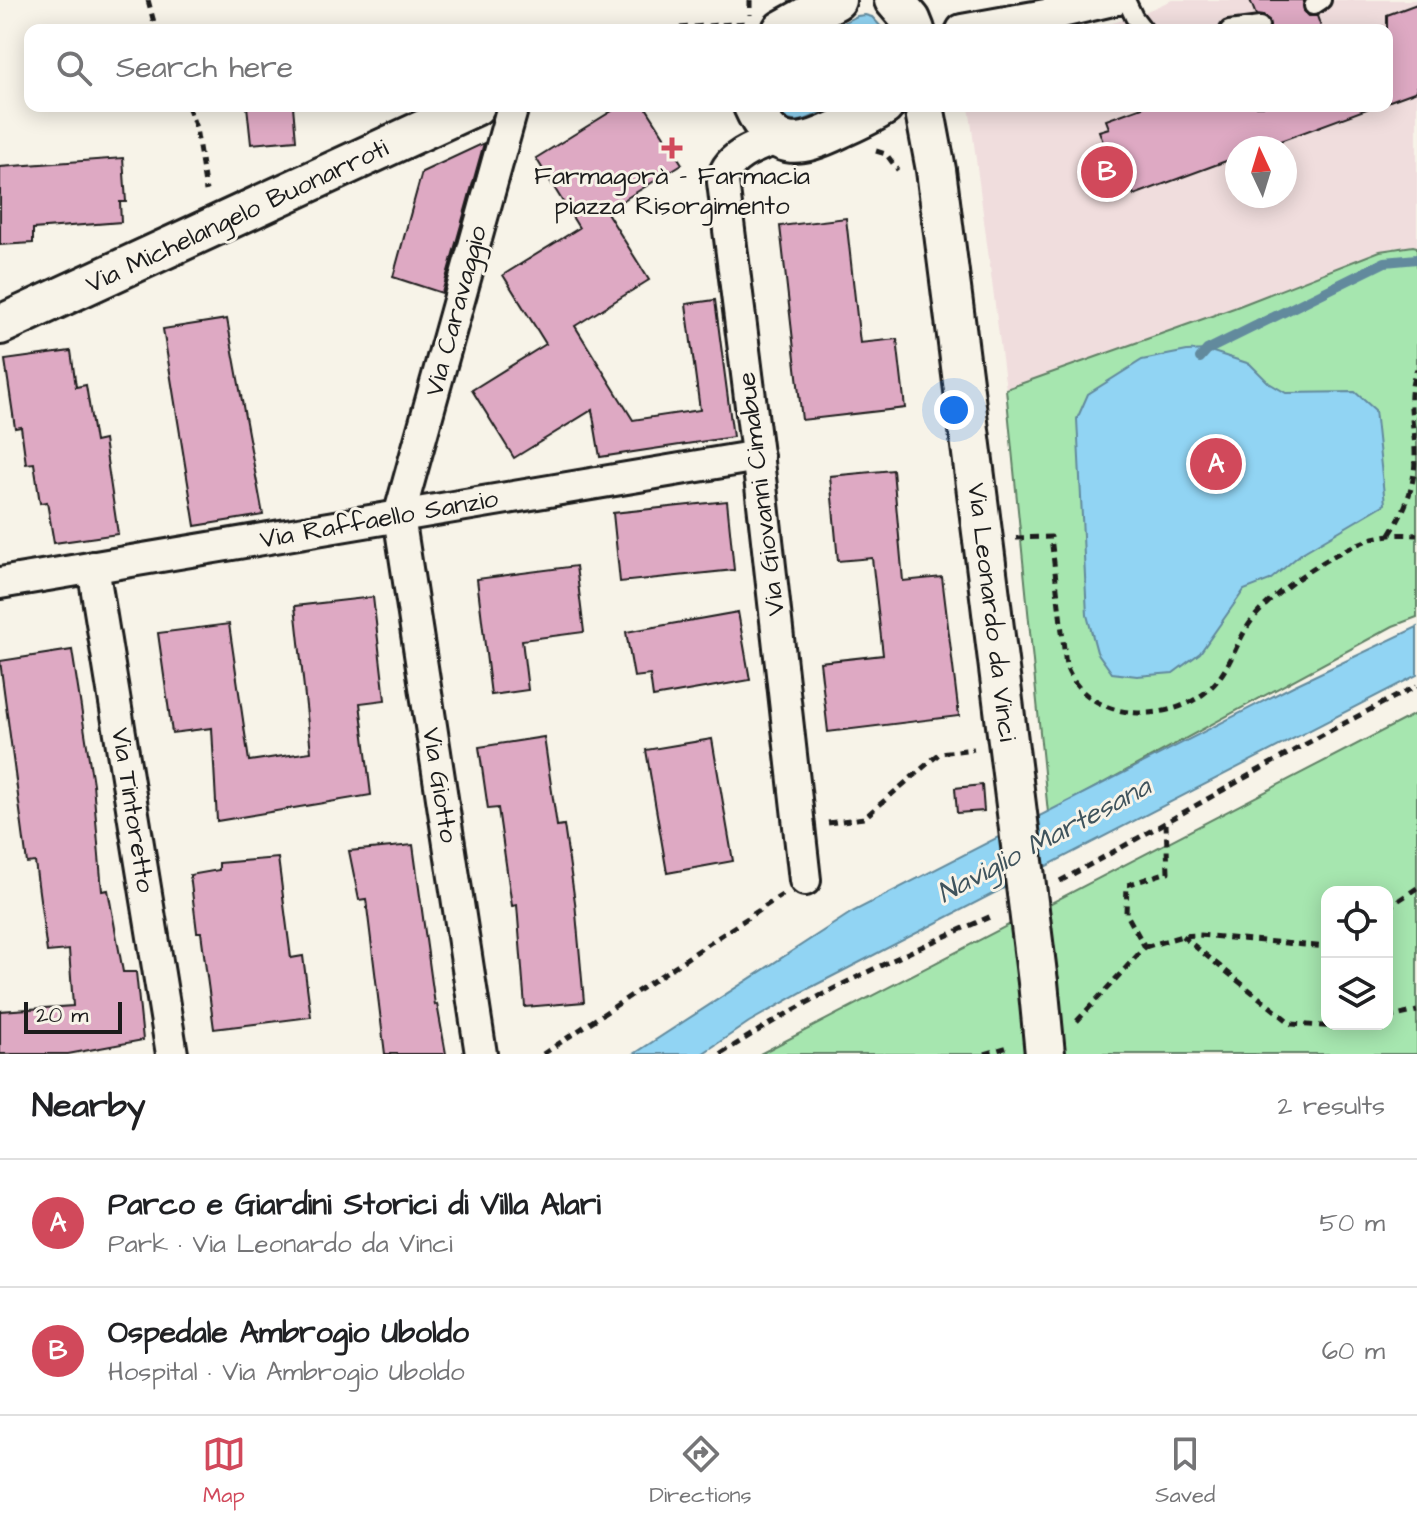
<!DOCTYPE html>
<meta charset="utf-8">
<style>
:root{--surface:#fff;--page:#f2f2f2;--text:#202124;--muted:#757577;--line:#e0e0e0;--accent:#d1495b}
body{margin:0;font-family:"Architects Daughter",sans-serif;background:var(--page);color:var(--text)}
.controls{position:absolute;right:24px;bottom:24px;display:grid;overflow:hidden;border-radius:16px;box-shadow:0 4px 20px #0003}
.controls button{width:72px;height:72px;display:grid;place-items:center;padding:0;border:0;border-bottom:2px solid var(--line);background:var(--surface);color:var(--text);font:40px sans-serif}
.compass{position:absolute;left:1225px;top:136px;width:72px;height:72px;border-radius:50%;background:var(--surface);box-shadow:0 4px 20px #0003;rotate:356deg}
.scale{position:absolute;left:24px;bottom:20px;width:98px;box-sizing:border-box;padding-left:8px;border:4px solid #1c1c1c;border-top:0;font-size:22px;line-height:28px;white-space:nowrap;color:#1c1c1c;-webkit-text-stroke:6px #f7f3e8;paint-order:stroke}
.you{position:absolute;left:954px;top:410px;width:28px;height:28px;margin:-20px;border:6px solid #fff;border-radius:50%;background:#1a73e8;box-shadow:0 0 0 12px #1a73e833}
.badge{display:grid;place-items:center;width:52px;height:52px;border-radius:50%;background:var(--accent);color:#fff;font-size:26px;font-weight:700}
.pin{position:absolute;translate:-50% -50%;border:4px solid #fff;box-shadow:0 2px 8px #0006}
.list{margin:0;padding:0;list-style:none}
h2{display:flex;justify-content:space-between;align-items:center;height:104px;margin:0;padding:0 32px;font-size:34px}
h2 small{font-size:26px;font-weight:400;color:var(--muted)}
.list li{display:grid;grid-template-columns:52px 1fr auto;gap:24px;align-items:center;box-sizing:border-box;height:128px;padding:0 32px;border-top:2px solid var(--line)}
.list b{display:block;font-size:30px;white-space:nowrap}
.list p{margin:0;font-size:26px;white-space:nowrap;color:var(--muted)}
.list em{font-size:26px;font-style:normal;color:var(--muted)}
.icon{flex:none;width:44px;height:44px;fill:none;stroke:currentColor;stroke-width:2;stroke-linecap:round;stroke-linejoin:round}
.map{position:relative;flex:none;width:1417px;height:1054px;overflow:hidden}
.search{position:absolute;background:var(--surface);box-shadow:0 4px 20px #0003;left:24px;right:24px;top:24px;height:88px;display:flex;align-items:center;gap:20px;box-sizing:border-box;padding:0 28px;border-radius:16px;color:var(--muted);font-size:30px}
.sheet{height:360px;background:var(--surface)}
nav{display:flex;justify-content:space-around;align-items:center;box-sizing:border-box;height:112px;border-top:2px solid var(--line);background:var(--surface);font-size:22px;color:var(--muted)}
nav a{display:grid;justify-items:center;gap:4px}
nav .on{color:var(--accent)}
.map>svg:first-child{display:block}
.built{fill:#f0dddd;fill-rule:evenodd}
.green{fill:#a6e6af;stroke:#618166;stroke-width:2;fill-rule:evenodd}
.water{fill:#91d4f3;stroke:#628a9d;stroke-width:2}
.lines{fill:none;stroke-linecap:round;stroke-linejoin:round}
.stream{stroke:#628a9d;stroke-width:10}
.building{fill:#dea9c3;stroke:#1c1c1c;stroke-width:2}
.service-casing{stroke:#1c1c1c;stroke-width:22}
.minor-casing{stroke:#1c1c1c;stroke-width:36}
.tertiary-casing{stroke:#1c1c1c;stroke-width:44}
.path{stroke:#1c1c1c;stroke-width:5;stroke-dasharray:8 6;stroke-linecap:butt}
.service{stroke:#f7f3e8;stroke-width:16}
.minor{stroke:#f7f3e8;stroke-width:30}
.tertiary{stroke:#f7f3e8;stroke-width:38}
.tertiary-bridge-casing{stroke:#1c1c1c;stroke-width:44;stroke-linecap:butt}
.tertiary-bridge{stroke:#f7f3e8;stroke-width:38}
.poi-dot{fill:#d1495b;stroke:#f7f3e8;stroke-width:3}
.labels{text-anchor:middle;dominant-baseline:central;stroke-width:6;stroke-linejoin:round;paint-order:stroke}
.poi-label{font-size:26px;fill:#1c1c1c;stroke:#f7f3e8}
.street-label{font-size:26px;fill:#1c1c1c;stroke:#f7f3e8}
.water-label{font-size:28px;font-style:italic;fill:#3f535c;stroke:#f7f3e8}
</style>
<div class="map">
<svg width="1417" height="1054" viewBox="0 0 1417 1054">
<rect width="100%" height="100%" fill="#f7f3e8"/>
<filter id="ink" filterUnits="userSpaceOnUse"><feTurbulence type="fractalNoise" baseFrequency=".0125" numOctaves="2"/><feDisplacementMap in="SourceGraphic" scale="16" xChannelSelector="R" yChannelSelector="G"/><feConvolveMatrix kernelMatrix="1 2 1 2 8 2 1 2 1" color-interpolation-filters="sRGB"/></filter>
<g filter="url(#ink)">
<path class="built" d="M1172 0H1417V247H1396L1380 251 1234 308 1006 389 969 106H1387V30H1089L1133 17ZM1237 148H1285V196H1237Z"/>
<g class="green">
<path d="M1413 246 1417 247V617L1393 626 1048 813 1006 389 1234 308 1380 251Z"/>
<path d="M1417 713V1054H760ZM1327 892H1387V1024H1327Z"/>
</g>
<g class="water">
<path d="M865 15 872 17 884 30H829L857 16Z"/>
<path d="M770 106H831C805 121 793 131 770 106Z"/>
<path d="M1207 350 1250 364 1269 383 1286 393 1355 392 1375 410 1385 504 1302 553 1270 580 1244 590 1200 653 1173 673 1137 676 1112 673 1097 652 1087 615 1077 419 1088 394 1142 360 1187 351Z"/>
<path d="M1417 627V675L802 992 749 1022 702 1054H634L852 912 1293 686Z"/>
</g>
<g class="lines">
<path class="stream" d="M1200 358 1207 350 1385 262 1417 259"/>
</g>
<g class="building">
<path d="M1250 0H1304V11L1309 16H1317L1322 30H1270L1269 20 1263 16 1256 15Z"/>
<path d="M1417 4V91L1387 102V15Z"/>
<path d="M247 106H293L296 140 251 144Z"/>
<path d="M620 106H645L682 164 606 211 649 280 575 326 633 420 700 410 686 304 715 300 733 437 600 457 592 410 514 458 472 390 546 344 503 275 579 228 536 158Z"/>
<path d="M1145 106H1366L1367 109 1261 148H1237V157L1134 195 1121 160 1111 164 1099 131 1109 128 1106 120Z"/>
<path d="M484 143 442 293 393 277 422 172Z"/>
<path d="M123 158 126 202H120L121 222 33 229V243L0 245V167Z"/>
<path d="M846 218 860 343 897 339 905 408 802 420 780 226Z"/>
<path d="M227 319 263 515 195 526 163 329Z"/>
<path d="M71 351 76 387 86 385 95 442 104 440 118 534 54 543 47 502 40 503 34 463 26 464 21 427 15 428 5 360Z"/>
<path d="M893 470 903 581 942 577 959 716 828 732 820 662 883 655 872 558 838 561 830 476Z"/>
<path d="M727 501 734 570 620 582 613 513Z"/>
<path d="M576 566 584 632 522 640 528 690 491 695 477 579Z"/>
<path d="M373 597 385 700 360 703 371 795 217 821 212 728 172 733 158 633 229 624 249 761 311 752 295 606Z"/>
<path d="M738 612 750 680 653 697 650 675 634 677 626 632Z"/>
<path d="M72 650 93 784 102 891 108 890 123 972H136L143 1040 68 1054H0V1011L73 1006 69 950 47 952 35 862 27 863 0 661Z"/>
<path d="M544 737 557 826 564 825 575 902 584 1002 525 1007 517 905 512 906 498 808 488 809 479 747Z"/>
<path d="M712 739 733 861 667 873 646 750Z"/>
<path d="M982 785 984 811 957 813 955 788Z"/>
<path d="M413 845 435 1005 437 1004 446 1054H385L366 899 359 900 349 851Z"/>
<path d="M278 858 291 958 303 956 311 1017 214 1029 201 932H197L190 875 219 870V863Z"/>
</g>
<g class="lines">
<defs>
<g id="service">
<path d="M1126 0 1134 17 1144 30"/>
<path d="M1313 6 1322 0"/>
<path d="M1229 30 1260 26"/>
</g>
<g id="minor">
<path d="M962 30 1062 12 1113 0"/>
<path d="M777 139C756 146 724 157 723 182L761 486 805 880"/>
<path d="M93 567 172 1054"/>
<path d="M0 583 758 456"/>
<path d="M481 1054 399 516 513 106"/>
</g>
<g id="tertiary">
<path d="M894 0 911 20 915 30"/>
<path d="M782 30 836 0"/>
<path d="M753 106C773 152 798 149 839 129 854 122 870 115 884 106"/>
<path d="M924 106 936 170 983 540"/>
<path d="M0 325 475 106"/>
<path d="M1038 982 1045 1054"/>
</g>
</defs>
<use href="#service" class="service-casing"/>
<use href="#minor" class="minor-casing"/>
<use href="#tertiary" class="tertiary-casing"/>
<g class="path">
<path d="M148 0 156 30"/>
<path d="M750 0V15"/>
<path d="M652 30 747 23"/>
<path d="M188 106 196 128 206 191"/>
<path d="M876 151 886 154 898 170"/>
<path d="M1390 534C1407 507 1416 483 1415 450 1414 422 1405 397 1417 369"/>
<path d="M1016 538 1051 537 1066 666C1087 722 1167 725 1207 691 1228 673 1233 651 1246 629 1266 594 1337 549 1374 538 1389 534 1402 534 1417 535"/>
<path d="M828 823 864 818 940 753 974 749"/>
<path d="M1060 881C1179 817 1295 746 1417 686"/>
<path d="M1387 908 1417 888"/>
<path d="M1182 936 1292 1024 1338 1027 1363 1024"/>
<path d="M1145 947 1182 936 1199 935 1327 947"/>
<path d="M1387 1018 1417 1011"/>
<path d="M1077 1021 1145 947 1126 913 1127 885 1168 872 1166 824"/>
<path d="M543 1054 782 895"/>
<path d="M721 1054C807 997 899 956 994 915"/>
<path d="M985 1054 1011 1046"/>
</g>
<use href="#service" class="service"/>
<use href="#minor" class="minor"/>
<use href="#tertiary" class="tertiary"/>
<defs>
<path id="tertiary-bridge" d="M983 540 1038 982"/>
</defs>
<use href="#tertiary-bridge" class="tertiary-bridge-casing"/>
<use href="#tertiary-bridge" class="tertiary-bridge"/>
</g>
</g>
<path class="poi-dot" d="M668 136h8v8h8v8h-8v8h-8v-8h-8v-8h8z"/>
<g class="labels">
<g class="poi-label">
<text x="672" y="176">Farmagorà - Farmacia<tspan x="672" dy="30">piazza Risorgimento</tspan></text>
</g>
<g class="street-label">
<text transform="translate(237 216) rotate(-25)">Via Michelangelo Buonarroti</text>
<text transform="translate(456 311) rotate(-75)">Via Caravaggio</text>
<text transform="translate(761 494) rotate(-97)">Via Giovanni Cimabue</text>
<text transform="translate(379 519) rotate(-10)">Via Raffaello Sanzio</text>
<text transform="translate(992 612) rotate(83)">Via Leonardo da Vinci</text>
<text transform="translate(440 785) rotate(81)">Via Giotto</text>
<text transform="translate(133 810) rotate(81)">Via Tintoretto</text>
</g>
<g class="water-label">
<text transform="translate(1044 840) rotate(-28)">Naviglio Martesana</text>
</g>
</g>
</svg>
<div class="controls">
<button><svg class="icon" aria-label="locate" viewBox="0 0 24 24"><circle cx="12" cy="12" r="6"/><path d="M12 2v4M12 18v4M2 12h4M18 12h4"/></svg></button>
<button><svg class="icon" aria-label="layers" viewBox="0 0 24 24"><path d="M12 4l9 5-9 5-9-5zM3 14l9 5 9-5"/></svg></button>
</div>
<svg class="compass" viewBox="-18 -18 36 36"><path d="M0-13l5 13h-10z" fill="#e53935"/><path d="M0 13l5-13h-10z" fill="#757577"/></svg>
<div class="scale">20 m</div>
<div class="you"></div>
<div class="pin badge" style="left:1216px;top:464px">A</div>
<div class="pin badge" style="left:1107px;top:172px">B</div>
<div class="search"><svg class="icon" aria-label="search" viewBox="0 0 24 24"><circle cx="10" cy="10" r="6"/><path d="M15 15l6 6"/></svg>Search here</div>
</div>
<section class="sheet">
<h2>Nearby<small>2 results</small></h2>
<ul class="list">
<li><span class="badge">A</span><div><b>Parco e Giardini Storici di Villa Alari</b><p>Park · Via Leonardo da Vinci</p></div><em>50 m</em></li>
<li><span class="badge">B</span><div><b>Ospedale Ambrogio Uboldo</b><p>Hospital · Via Ambrogio Uboldo</p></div><em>60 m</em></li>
</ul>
</section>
<nav>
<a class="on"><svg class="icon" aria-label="map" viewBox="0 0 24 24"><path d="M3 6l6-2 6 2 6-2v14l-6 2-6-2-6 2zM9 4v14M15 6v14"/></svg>Map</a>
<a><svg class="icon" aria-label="directions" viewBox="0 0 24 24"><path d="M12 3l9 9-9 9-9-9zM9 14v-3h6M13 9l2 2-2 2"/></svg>Directions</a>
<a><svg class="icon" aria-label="saved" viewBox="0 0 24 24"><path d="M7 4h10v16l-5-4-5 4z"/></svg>Saved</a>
</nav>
